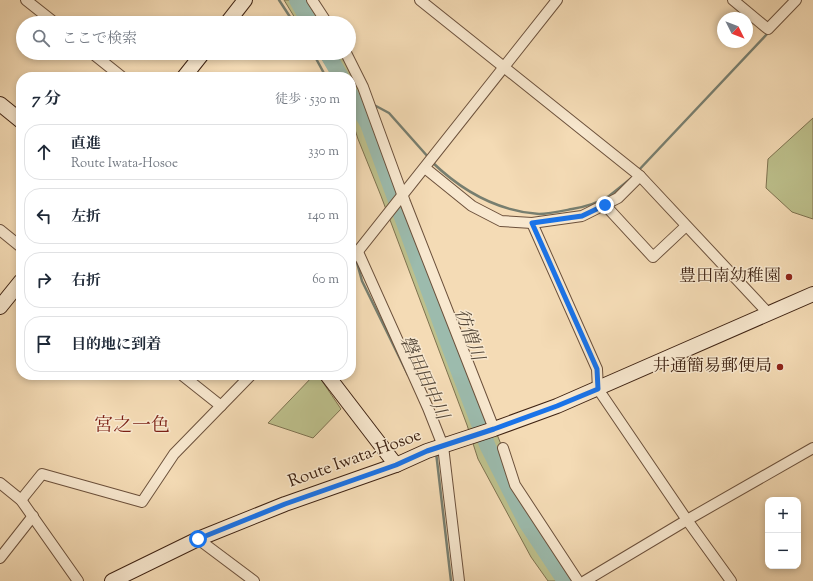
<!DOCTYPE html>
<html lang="ja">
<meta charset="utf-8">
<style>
:root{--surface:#fff;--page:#f6f6f7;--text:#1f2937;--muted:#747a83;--line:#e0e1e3}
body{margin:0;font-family:"Sorts Mill Goudy","Noto Serif JP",serif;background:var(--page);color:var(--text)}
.controls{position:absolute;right:12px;bottom:12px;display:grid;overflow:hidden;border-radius:8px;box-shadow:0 2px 6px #0003}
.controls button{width:36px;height:36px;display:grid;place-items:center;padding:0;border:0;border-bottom:1px solid var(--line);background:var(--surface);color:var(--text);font:20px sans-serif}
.compass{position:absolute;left:717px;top:12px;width:36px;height:36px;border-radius:50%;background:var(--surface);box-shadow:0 2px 6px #0003;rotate:132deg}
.stop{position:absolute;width:12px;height:12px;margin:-9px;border:3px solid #1a73e8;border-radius:50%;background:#fff}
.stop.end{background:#1a73e8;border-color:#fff;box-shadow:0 1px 4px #0008}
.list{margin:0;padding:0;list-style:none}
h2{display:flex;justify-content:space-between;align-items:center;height:52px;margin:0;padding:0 16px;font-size:17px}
h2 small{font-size:13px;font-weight:400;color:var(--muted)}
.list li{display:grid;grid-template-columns:26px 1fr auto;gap:12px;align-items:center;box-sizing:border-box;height:56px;margin:0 8px 8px;padding:0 8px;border:1px solid var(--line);border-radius:16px}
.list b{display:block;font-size:15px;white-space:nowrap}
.list p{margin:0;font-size:13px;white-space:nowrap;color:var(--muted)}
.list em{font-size:13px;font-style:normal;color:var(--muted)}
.icon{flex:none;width:22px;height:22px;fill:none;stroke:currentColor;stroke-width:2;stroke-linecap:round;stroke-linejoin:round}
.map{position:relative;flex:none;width:813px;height:581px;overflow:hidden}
.search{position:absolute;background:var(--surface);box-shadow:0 2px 6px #0003;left:16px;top:16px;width:340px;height:44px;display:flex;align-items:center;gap:10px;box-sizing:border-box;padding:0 14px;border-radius:22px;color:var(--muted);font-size:15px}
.panel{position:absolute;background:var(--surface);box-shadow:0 2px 6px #0003;left:16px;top:72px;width:340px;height:308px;border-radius:16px}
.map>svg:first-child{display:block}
.green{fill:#bdc08c;stroke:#7e7250}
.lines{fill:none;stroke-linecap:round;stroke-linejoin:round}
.stream{stroke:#777e6f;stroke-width:2.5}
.river{stroke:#9cbbad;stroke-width:16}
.street-casing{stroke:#6c513c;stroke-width:12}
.secondary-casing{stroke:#3f2313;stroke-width:16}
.street{stroke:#f8e8cf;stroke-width:10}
.secondary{stroke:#f8e8cf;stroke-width:14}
.route{stroke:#1a73e8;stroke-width:5}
.poi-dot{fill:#8f2418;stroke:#f8e8cf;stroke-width:1.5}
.labels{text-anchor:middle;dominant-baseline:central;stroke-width:3;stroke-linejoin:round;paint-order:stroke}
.poi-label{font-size:17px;fill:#3f2313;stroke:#f8e8cf;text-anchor:end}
.street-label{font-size:17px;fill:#3f2313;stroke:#f8e8cf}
.water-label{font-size:18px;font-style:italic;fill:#56493a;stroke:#f8e8cf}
.quarter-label{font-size:19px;fill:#7a1f14;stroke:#f8e8cf}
</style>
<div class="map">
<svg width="813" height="581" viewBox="0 0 813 581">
<rect width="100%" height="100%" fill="#f4dbb5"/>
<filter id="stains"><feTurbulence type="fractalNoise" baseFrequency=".005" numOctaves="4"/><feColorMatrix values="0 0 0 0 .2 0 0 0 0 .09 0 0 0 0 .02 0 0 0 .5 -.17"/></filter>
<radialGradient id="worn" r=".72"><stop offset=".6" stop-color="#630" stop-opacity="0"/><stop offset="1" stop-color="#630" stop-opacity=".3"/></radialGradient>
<g class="green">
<path d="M284 0H306L321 23H298Z"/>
<path d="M318 53H343L350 61 504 452 515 485 578 581H548L531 557 478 459 467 425 381 196 358 139 351 117V77H334Z"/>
<path d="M813 118V219L792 212 766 188 768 159Z"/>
<path d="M314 375H318L341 409 313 438 268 423Z"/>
</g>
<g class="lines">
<g class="stream">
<path d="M279 0 294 23"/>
<path d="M313 53 326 77"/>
<path d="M357 106H367"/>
<path d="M372 106H376L389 113 429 158"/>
<path d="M432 162C462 191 497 211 539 214 549 214 562 211 572 209 584 207 598 203 609 196 617 190 625 183 633 177"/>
<path d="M637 172 768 33"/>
<path d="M351 241 354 251"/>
<path d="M356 259 362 281 408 375"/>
<path d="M436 452 451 581"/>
</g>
<g class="river">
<path d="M297 0 310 23"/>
<path d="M327 53 341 77"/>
<path d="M351 95 368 124 451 351 488 447 526 522 565 581"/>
</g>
<defs>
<g id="street">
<path d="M26 0 55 23"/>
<path d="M312 0 327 23"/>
<path d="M420 0 640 176 769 314"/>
<path d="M733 0 768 29 796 0"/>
<path d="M92 53 122 77"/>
<path d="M346 53 363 87 405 202 494 429"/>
<path d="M425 168 472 206 501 221 532 223 582 216 618 198 640 176"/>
<path d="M605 205 653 257 686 226"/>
<path d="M532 223 597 369 598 389 687 520 731 581"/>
<path d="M0 230 21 247"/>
<path d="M358 252 428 408 443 446 459 581"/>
<path d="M351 260 557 0"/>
<path d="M182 375 221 406"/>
<path d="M503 448 515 485 578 581"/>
<path d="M0 483 21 500 78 581"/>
<path d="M21 500 42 474 142 502 174 454 251 375"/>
<path d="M198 539 254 581"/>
<path d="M0 558 33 516"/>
<path d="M585 581 687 520 813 448"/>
</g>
<g id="secondary">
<path d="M227 23 245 0"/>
<path d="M184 77 203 53"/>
<path d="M0 104 21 121"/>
<path d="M0 307 21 281"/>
<path d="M327 375 396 465"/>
<path d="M112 581 198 539 285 504 396 465 427 451 494 429 557 406 813 294"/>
</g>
</defs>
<use href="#street" class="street-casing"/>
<use href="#secondary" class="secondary-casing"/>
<use href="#street" class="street"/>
<use href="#secondary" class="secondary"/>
</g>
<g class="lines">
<path class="route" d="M198 539 285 504 396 465 427 451 494 429 557 406 598 389 597 369 532 223 582 216 605 205"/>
</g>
<g class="poi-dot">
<circle cx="789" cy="277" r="4"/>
<circle cx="780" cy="367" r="4"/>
</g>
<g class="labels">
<g class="poi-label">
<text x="781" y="277">豊田南幼稚園</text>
<text x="772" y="367">井通簡易郵便局</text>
</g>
<g class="street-label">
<text transform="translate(355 459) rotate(-20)">Route Iwata-Hosoe</text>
</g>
<g class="water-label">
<text transform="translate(468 335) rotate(70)">彷僧川</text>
<text transform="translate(423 378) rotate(65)">磐田田中川</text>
</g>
<g class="quarter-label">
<text x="132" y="426">宮之一色</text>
</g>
</g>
<rect width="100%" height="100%" filter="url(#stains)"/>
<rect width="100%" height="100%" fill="url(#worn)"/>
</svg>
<div class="controls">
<button>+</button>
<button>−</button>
</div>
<svg class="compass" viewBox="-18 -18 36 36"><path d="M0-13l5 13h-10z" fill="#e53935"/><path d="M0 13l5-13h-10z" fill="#747a83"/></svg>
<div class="stop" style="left:198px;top:539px"></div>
<div class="stop end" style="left:605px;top:205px"></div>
<div class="search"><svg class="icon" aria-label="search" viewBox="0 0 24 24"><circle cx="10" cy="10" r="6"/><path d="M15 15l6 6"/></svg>ここで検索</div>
<section class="panel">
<h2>7 分<small>徒歩 · 530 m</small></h2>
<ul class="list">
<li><svg class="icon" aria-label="ahead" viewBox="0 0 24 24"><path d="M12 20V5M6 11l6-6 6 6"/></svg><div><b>直進</b><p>Route Iwata-Hosoe</p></div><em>330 m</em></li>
<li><svg class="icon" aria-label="left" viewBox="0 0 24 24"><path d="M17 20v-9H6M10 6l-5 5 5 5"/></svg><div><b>左折</b></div><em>140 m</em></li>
<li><svg class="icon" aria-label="right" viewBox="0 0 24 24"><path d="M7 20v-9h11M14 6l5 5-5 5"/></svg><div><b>右折</b></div><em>60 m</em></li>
<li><svg class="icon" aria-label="arrive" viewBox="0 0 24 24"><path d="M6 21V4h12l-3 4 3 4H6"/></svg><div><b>目的地に到着</b></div></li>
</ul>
</section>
</div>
